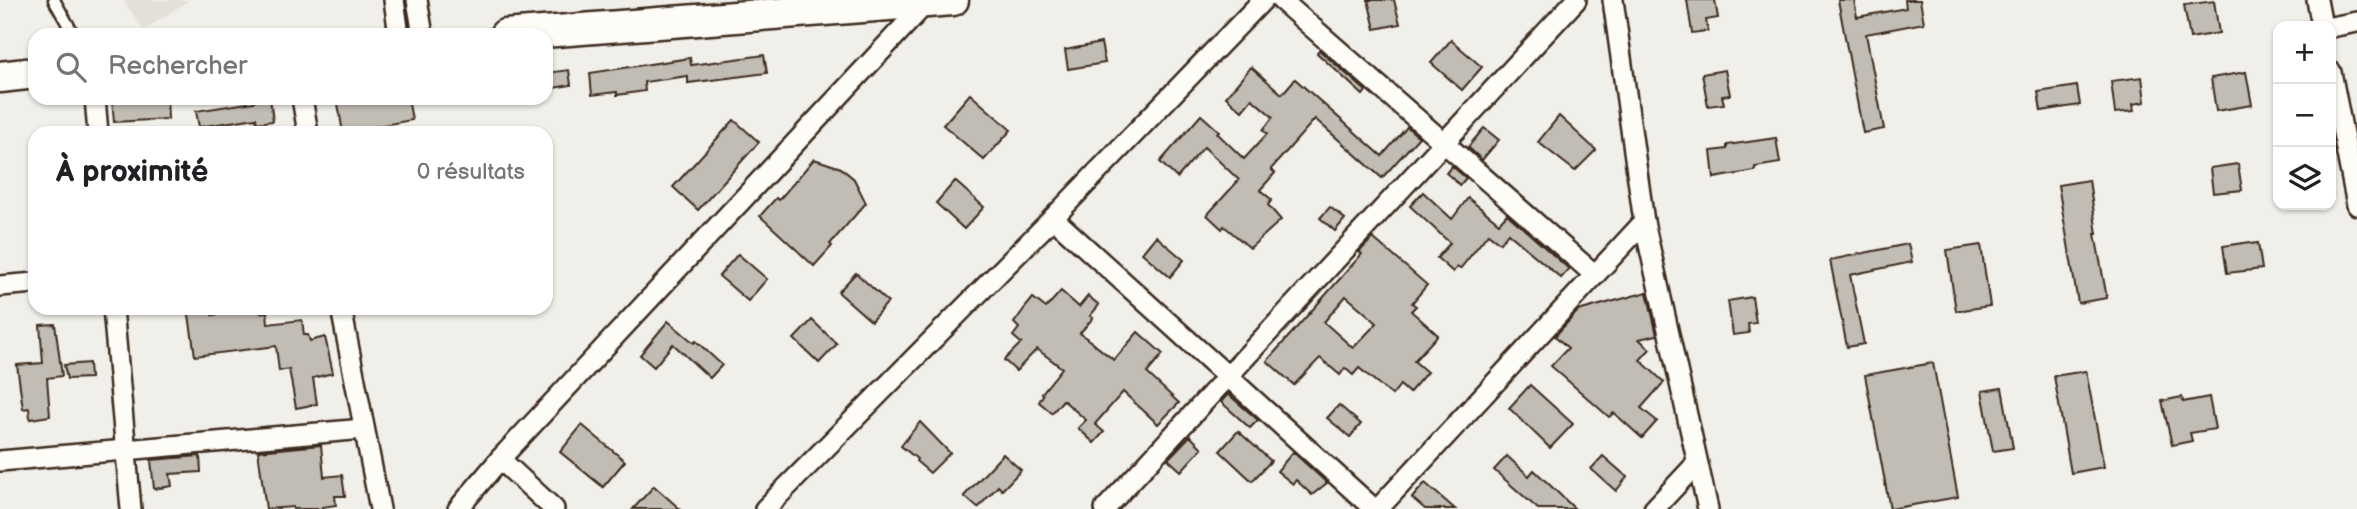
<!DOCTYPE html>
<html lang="fr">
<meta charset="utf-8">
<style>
:root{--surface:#fff;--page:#f6f6f6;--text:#202124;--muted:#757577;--line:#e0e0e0}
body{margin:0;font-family:"Balsamiq Sans",sans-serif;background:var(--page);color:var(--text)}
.controls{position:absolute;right:21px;top:21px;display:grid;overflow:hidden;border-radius:14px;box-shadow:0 2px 5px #0004}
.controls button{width:63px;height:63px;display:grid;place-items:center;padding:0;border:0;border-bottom:2px solid var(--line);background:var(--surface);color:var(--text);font:35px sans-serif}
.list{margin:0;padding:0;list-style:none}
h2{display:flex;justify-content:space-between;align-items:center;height:91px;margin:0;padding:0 28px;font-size:30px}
h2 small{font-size:23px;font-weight:400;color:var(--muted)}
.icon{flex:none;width:38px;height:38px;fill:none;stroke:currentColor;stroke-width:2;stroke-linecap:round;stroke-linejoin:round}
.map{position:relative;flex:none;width:2357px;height:509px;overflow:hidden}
.search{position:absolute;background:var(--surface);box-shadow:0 2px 5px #0004;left:28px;top:28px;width:525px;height:77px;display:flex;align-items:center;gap:18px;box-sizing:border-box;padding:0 24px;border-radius:21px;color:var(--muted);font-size:26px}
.panel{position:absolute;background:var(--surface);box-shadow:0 2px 5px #0004;left:28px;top:126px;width:525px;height:189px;border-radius:21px}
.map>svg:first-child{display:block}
.built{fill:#e3e0da}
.building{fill:#c1bcb4;stroke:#3b2a1e;stroke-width:2;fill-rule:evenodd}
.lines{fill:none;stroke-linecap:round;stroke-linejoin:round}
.service-casing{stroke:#3b2a1e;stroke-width:15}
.minor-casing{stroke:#3b2a1e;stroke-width:24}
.primary-casing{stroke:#3b2a1e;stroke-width:35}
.service{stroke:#fdfcf7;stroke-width:10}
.minor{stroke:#fdfcf7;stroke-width:19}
.primary{stroke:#fdfcf7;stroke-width:30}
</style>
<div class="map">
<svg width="2357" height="509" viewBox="0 0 2357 509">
<rect width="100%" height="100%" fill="#f1efea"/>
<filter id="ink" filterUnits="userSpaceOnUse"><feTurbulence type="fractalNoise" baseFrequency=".0143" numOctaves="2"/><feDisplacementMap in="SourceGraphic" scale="14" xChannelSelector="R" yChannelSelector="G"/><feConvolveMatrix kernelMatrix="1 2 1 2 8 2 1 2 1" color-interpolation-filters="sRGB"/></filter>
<g filter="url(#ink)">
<path class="built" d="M123 0H189L144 30Z"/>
<g class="building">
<path d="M1368 0H1394L1400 24 1375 29Z"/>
<path d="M1687 0H1715L1718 18 1706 20 1708 31 1692 33Z"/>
<path d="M1838 0H1854L1857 17 1906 8 1905 0H1920L1924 23 1866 34 1884 129 1863 133Z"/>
<path d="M2214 1 2219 33 2190 38 2184 5Z"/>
<path d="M1451 40 1482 67 1462 90 1431 63Z"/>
<path d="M1101 43 1105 63 1068 69 1065 50Z"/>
<path d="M1319 50 1366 91 1363 95 1317 53Z"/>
<path d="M764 55 767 73 688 83V76L644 82 645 91 617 95V92L592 95 590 73 690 58 691 65Z"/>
<path d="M1251 67 1282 94 1295 79 1382 156 1407 127 1419 137 1382 178 1315 119 1271 169 1275 173 1260 190 1272 200 1268 205 1281 220 1250 248 1224 226 1222 229 1207 215 1239 180 1204 147 1177 178 1160 162 1201 115 1219 131 1217 133 1244 159 1267 134 1263 130 1273 117 1252 99 1242 111 1226 97Z"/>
<path d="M569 70 571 85 547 89 546 73Z"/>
<path d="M1725 70 1730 95 1722 96 1724 104 1708 106 1702 74Z"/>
<path d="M2246 72 2252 105 2216 111 2211 78Z"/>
<path d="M2142 77 2145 102 2133 104 2134 111 2115 113 2111 81Z"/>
<path d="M2077 86 2080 105 2041 111 2038 92Z"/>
<path d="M970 94 1011 130 984 160 943 125Z"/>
<path d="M167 98 168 119 114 122 112 99Z"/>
<path d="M254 98H270L273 121 257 123 256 118 199 127 196 111 254 102Z"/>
<path d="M337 98H408L412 120 377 126 376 133H343Z"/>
<path d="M1559 116 1596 150 1575 171 1538 142Z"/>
<path d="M734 120 759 142 698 210 673 187Z"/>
<path d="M1484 128 1499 140 1482 160 1468 147Z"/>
<path d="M1776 138 1780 163 1755 167V171L1714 178 1711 151 1727 149V145Z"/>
<path d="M814 159 841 168 854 179 866 203 830 244 832 246 814 266 760 216 776 198 779 200Z"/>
<path d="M2238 164 2242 190 2213 193 2210 168Z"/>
<path d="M1452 166 1466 178 1460 185 1446 173Z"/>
<path d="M2089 180 2097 234H2095L2107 298 2078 303 2058 185Z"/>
<path d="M955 181 984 207 964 229 936 203Z"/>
<path d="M1423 192 1452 219 1468 198 1499 223 1507 214 1569 269 1561 278 1508 233 1500 243 1488 234 1460 269 1457 267 1453 272 1437 258 1450 243 1410 206Z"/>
<path d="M1330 207 1345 219 1335 231 1320 218Z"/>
<path d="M1156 236 1184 260 1170 277 1142 253Z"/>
<path d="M1373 238 1427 285 1412 303 1416 306 1411 311 1438 335 1414 361 1427 372 1409 393 1400 385 1392 395 1359 368 1353 375 1345 368 1340 375 1320 358 1294 385 1267 361 1362 254 1359 252ZM1346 296 1377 323 1353 348 1324 322Z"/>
<path d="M2250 242 2251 244 2258 243 2262 269 2227 273 2223 246Z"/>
<path d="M1908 244 1912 262 1850 275 1864 344 1847 347 1830 260Z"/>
<path d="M1981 245 1990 306 1956 311 1947 250Z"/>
<path d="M738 254 767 279 748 301 719 276Z"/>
<path d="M856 273 888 302 871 321 838 292Z"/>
<path d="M1061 291 1079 307 1088 296 1099 305 1090 316 1093 318 1080 333 1114 360 1138 332 1163 354 1147 373 1179 403 1158 424 1123 392 1095 424 1104 432 1094 443 1078 428 1086 420 1063 400 1052 413 1039 402 1043 395 1042 393 1062 368 1037 349 1016 371 1004 360 1021 343 1013 336 1019 328 1014 323 1024 309 1033 298 1046 308Z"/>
<path d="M1647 292 1657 335 1639 339 1650 349 1640 360 1664 382 1641 408 1657 421 1642 438 1614 413 1609 417 1551 366 1568 348 1555 336 1578 311Z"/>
<path d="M1752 297 1756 323 1748 324 1749 333 1733 335 1728 301Z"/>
<path d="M188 308H211L212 315 261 308V313L267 312 268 324 302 320 304 335H308L310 341 325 337 333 373 313 378 317 404 296 408 289 369 279 371 276 346 195 356Z"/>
<path d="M812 320 837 344 819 363 794 339Z"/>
<path d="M668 321 694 343 696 341 722 365 710 378 673 344 654 367 640 355Z"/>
<path d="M55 324 62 376 47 378 50 416 30 419 29 408 23 409 17 365 43 363 40 325Z"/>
<path d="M89 363 90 378 67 379 64 365Z"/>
<path d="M1933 363 1958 497 1890 509 1865 375Z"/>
<path d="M2086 371 2104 467 2071 473 2054 376Z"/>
<path d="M1530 385 1573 424 1550 448 1509 408Z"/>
<path d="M2002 388 2013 448 1993 451 1982 391Z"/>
<path d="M1228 394 1258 420 1250 428 1221 402Z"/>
<path d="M2182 397 2183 402 2209 397 2215 429 2190 433 2192 441 2172 445 2162 401Z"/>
<path d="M1339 405 1361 424 1350 437 1327 418Z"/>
<path d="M920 422 950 453 930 473 916 461 917 459 901 446Z"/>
<path d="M582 425 625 461 603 487 560 452Z"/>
<path d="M1238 431 1271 461 1252 481 1220 451Z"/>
<path d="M1190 436 1202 448 1181 471 1168 459Z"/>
<path d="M321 445 324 477 342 475 345 496H335L336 505 322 507V509H293V507L266 509 258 451Z"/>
<path d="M1293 452 1327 483 1312 495 1296 480 1293 484 1277 471Z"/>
<path d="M1003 454 1021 470 1002 490 998 486 978 508 964 496Z"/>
<path d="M200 456 201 472 170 474 172 486 154 489 151 460Z"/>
<path d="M1507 456 1529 476 1534 470 1575 509H1538L1494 470Z"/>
<path d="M1603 456 1627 477 1616 491 1591 469Z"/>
<path d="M1425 483 1455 509H1425L1412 498Z"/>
<path d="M654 486 680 509H633Z"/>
</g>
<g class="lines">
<defs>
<path id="service" d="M54 0 74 35"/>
<g id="minor">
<path d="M394 0 399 35"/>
<path d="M417 0 423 35"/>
<path d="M1281 0 1595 275"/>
<path d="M1613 0 1644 222 1708 509"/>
<path d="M2317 0 2322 26"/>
<path d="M2331 27 2357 22"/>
<path d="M2331 72 2357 205"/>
<path d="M95 98 98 133"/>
<path d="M302 98 308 133"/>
<path d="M1053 218 1374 509"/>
<path d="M0 286 35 283"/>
<path d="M113 308 131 509"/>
<path d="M341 308 380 509"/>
<path d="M500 459 554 509"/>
<path d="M0 461 364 429"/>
<path d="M458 509 500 459 925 4"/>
<path d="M765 509 1053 218 1263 0"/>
<path d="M1105 509 1576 0"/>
<path d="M1378 509 1644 222"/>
<path d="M1654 509 1697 463"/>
</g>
<g id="primary">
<path d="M505 35 953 0"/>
<path d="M0 77 35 73"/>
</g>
</defs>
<use href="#service" class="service-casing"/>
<use href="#minor" class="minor-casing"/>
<use href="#primary" class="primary-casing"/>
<use href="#service" class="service"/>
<use href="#minor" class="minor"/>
<use href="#primary" class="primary"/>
</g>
</g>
</svg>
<div class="controls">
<button>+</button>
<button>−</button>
<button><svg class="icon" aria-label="layers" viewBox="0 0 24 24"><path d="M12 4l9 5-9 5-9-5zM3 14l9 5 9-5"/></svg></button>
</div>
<div class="search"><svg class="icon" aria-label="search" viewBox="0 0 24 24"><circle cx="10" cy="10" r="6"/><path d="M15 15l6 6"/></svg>Rechercher</div>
<section class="panel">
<h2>À proximité<small>0 résultats</small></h2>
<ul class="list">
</ul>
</section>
</div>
